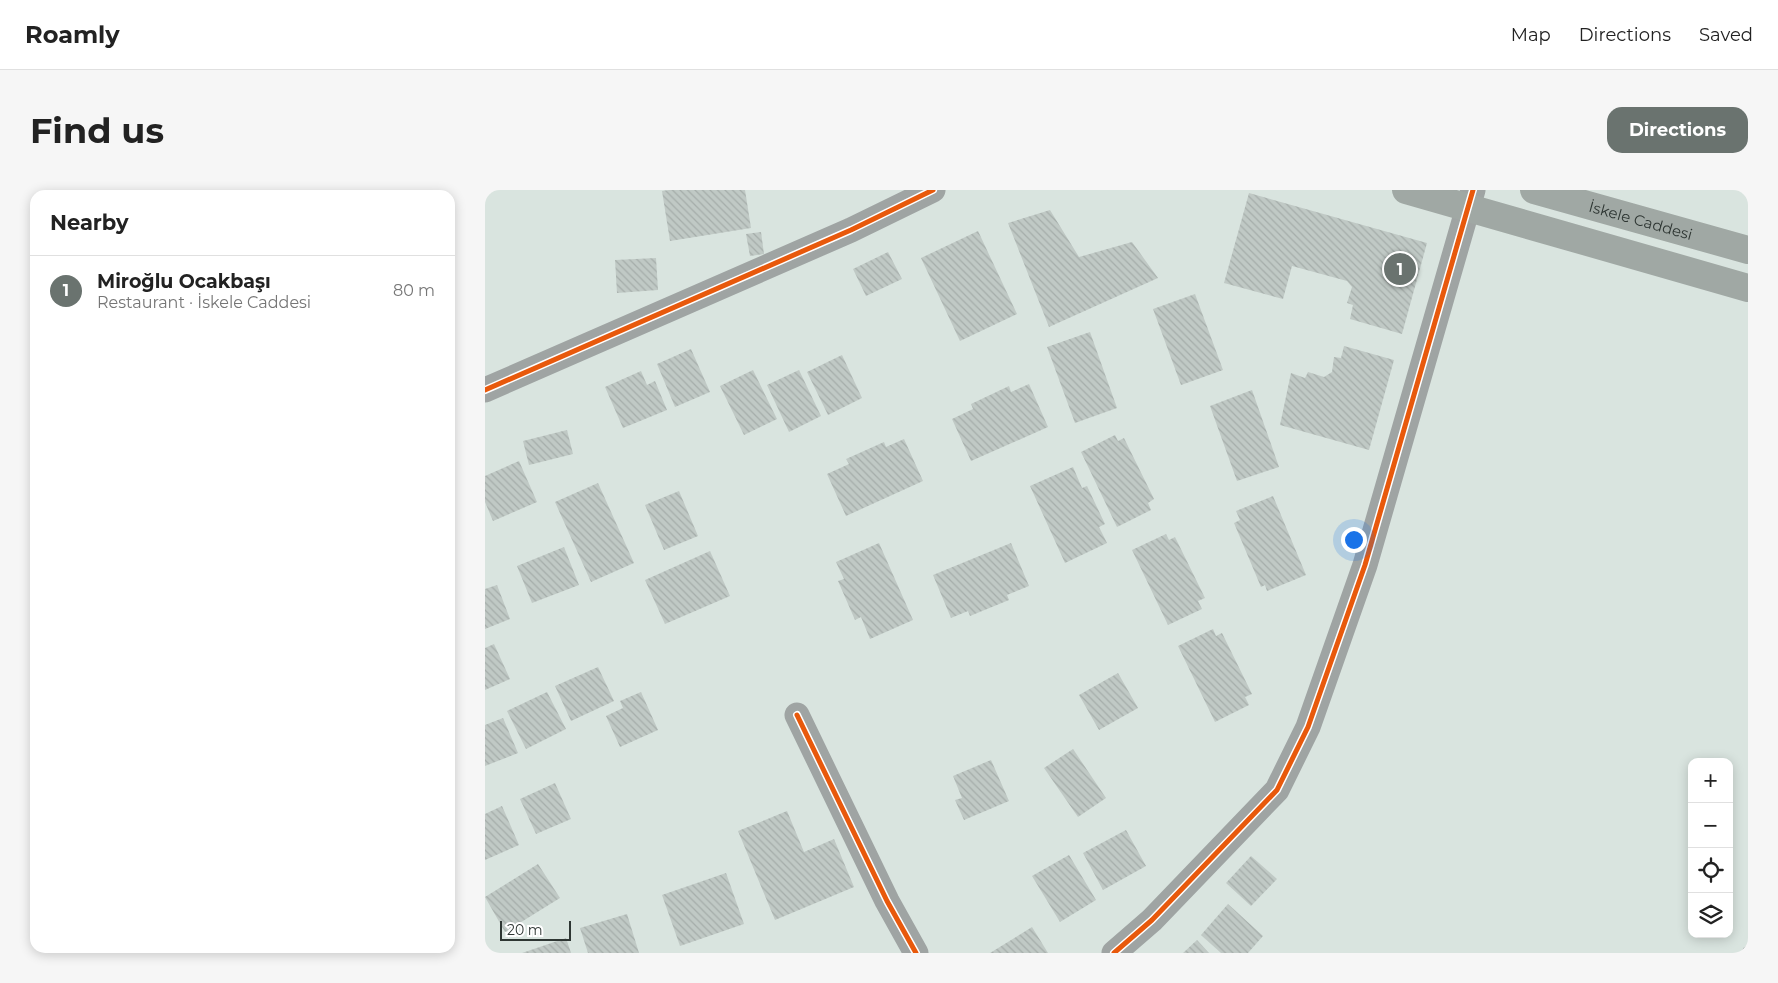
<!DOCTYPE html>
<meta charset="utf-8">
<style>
:root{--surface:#fff;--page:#f6f6f6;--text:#222;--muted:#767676;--line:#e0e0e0;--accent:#6a736f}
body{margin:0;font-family:Montserrat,sans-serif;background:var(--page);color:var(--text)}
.controls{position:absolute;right:15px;bottom:15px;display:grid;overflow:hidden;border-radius:10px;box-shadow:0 2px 12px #0003}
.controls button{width:45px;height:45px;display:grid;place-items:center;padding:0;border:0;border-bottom:1px solid var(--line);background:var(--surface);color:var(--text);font:25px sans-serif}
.scale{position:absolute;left:15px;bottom:12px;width:71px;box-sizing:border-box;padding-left:5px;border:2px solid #2e3633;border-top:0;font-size:14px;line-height:18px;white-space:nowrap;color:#2e3633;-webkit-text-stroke:4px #fff;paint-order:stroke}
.you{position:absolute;left:868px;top:349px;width:18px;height:18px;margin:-12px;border:4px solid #fff;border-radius:50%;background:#1a73e8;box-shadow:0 0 0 8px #1a73e833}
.badge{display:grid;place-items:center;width:32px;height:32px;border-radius:50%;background:var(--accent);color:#fff;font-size:16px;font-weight:700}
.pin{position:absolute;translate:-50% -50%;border:2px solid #fff;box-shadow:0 1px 5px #0006}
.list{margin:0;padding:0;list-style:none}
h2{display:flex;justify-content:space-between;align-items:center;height:65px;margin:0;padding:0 20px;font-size:21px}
h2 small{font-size:16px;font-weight:400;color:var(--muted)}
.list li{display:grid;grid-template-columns:32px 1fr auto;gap:15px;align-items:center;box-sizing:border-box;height:70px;padding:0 20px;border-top:1px solid var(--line)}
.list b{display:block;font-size:19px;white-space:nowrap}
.list p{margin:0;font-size:16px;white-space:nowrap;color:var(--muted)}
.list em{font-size:16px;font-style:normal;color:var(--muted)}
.icon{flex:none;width:28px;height:28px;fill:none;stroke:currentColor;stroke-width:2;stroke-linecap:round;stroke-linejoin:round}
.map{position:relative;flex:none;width:1263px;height:763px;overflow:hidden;border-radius:15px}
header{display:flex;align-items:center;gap:30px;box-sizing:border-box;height:70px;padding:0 25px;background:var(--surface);border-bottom:1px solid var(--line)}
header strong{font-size:24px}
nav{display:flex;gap:28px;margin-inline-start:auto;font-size:18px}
.intro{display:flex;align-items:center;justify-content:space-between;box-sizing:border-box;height:120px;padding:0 30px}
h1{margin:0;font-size:35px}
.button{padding:12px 22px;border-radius:15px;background:var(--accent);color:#fff;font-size:18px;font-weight:700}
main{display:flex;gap:30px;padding:0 30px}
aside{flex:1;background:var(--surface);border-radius:15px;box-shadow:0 2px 12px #0003}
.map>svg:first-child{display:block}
.building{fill:url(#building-back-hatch)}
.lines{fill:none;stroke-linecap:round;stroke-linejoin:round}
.lane{stroke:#9fa4a3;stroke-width:12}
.street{stroke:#9fa4a3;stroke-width:25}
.primary{stroke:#a0a8a4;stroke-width:28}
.cycleway-casing{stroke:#fff;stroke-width:8}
.cycleway{stroke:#e8590c;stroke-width:5}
.labels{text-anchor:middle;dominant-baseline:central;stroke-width:4;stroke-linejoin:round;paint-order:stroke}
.street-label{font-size:15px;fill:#2e3633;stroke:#fff}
</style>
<header>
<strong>Roamly</strong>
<nav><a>Map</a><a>Directions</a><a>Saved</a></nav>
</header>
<div class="intro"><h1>Find us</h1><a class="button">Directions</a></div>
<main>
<aside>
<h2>Nearby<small></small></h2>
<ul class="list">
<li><span class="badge">1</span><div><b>Miroğlu Ocakbaşı</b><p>Restaurant · İskele Caddesi</p></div><em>80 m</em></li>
</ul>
</aside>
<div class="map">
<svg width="1263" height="763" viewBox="0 0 1263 763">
<defs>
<pattern id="building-back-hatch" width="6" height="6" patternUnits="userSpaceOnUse" patternTransform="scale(1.25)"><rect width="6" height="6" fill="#c0c9c5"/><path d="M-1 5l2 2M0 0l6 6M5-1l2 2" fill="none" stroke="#a5adaa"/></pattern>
</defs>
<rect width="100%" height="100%" fill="#d9e4df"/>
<g class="building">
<path d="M184 0H260L266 38 185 51 177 1Z"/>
<path d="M764 3 942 53 917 144 865 129 868 115 862 113 867 97 862 91 807 76 798 109 739 93Z"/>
<path d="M565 20 594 67 647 52 673 88 564 137 523 33Z"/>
<path d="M493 41 532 124 475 151 436 68Z"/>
<path d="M276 42 279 64 265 66 261 44Z"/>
<path d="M403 62 417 89 381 106 368 79Z"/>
<path d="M171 68 173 100 132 103 130 70Z"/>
<path d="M710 104 738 180 696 195 668 119Z"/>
<path d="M605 142 632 218 590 233 562 157Z"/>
<path d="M859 156 909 170 884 260 795 235 806 183 820 188 823 182 839 187 847 182 849 167 856 168Z"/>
<path d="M206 159 225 202 190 217 172 174Z"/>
<path d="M357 165 377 208 343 225 322 182Z"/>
<path d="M268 180 292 229 259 245 235 196Z"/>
<path d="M314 180 336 226 304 242 282 195Z"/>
<path d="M156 181 162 195 170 191 182 220 138 238 120 197Z"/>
<path d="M544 194 563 237 486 271 467 229 488 219 486 214 524 196 526 202Z"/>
<path d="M767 200 794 277 752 291 725 216Z"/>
<path d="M82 240 88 264 44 275 38 251Z"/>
<path d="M630 245 633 251 639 248 669 309 663 313 666 320 632 337 596 262Z"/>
<path d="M419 249 438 291 361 326 342 284 364 274 361 269 399 252 401 257Z"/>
<path d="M34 271 52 312 8 331 0 312V286Z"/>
<path d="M588 277 597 298 602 296 620 334 614 337 622 353 580 373 545 296Z"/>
<path d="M113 293 149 373 106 392 70 312Z"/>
<path d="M194 301 213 346 179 360 160 315Z"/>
<path d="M788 306 821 385 782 401 780 395 776 397 749 333 755 330 751 321Z"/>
<path d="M681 344 684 350 690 347 720 408 713 411 717 419 683 435 647 360Z"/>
<path d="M394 353 428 430 385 449 376 427 370 430 353 391 359 389 351 372Z"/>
<path d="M526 353 544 396 522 405 524 410 485 426 483 421 466 428 448 385Z"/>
<path d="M79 357 94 395 47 413 32 376Z"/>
<path d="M225 361 245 406 180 434 160 390Z"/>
<path d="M12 395 25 429 0 439V399Z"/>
<path d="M728 439 731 446 737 443 767 504 760 507 764 515 730 532 693 456Z"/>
<path d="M9 454 25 489 0 500V458Z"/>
<path d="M113 477 129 511 86 531 70 496Z"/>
<path d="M633 483 653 518 614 540 594 505Z"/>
<path d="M62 502 81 539 41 559 22 521Z"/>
<path d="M156 502 173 540 135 557 121 526 138 518 135 511Z"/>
<path d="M18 528 33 563 0 576V535Z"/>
<path d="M588 559 621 608 593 627 559 578Z"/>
<path d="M506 570 524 611 479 630 470 610 477 608 468 586Z"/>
<path d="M70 593 86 629 51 644 35 609Z"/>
<path d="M17 616 34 655 0 670V624Z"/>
<path d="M302 621 319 662 349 649 369 697 290 730 253 641Z"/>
<path d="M641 640 661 676 618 700 598 663Z"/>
<path d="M584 665 611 710 575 732 547 686Z"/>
<path d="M766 666 792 689 766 716 741 693Z"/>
<path d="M53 674 75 708 20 742 0 707Z"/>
<path d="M241 683 259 734 195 756 177 705Z"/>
<path d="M743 714 778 746 763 763H736L716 745Z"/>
<path d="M142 724 154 763H103L95 738Z"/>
<path d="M547 737 563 763H505Z"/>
<path d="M81 748 86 763H37Z"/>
<path d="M712 750 724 763H698Z"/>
</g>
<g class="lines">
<path class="lane" d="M1263 763V762"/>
<g class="street">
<path d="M0 200 366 40 448 0"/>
<path d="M312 525 402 711 431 763"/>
<path d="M629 763 667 730 792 600 823 537 880 375 988 0"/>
</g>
<g class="primary">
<path d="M921 0 1263 98"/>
<path id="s1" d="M1049 0 1263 60"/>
</g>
<defs>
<g id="cycleway">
<path d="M0 200 366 40 448 0"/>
<path d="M312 525 402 711 431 763"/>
<path d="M629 763 667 730 792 600 823 537 880 375 988 0"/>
</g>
</defs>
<use href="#cycleway" class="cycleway-casing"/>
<use href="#cycleway" class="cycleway"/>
</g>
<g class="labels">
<g class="street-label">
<text stroke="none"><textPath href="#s1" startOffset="111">İskele Caddesi</textPath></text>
</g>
</g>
</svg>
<div class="controls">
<button>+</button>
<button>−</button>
<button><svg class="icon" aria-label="locate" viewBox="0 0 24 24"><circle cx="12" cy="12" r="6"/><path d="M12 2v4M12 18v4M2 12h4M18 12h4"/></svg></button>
<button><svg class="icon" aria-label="layers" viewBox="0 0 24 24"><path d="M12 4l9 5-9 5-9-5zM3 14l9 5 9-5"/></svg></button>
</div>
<div class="scale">20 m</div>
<div class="you"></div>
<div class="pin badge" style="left:915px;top:79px">1</div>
</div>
</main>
